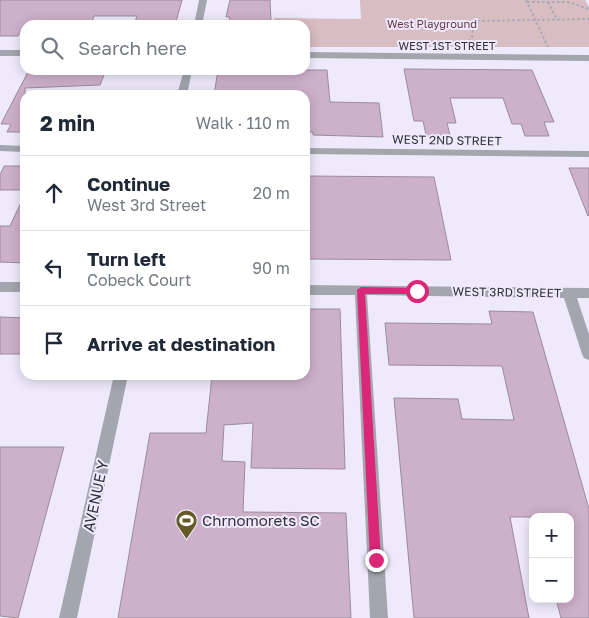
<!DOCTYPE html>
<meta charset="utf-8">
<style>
:root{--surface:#fff;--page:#f2f2f3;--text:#1f2937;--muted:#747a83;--line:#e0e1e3}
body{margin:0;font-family:"Golos Text",sans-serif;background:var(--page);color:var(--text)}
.controls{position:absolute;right:15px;bottom:15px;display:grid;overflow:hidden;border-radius:10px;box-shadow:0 2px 12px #0003}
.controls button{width:45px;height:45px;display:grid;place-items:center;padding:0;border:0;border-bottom:1px solid var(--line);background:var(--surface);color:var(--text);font:25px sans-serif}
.stop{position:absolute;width:15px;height:15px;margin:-11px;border:4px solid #db2777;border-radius:50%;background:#fff}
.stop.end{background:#db2777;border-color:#fff;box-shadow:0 1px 5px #0008}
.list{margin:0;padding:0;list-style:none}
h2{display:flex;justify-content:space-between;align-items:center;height:65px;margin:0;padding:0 20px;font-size:21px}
h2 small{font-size:16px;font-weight:400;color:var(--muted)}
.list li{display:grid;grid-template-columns:32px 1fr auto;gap:15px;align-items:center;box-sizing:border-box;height:75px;padding:0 20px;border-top:1px solid var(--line)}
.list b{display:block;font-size:19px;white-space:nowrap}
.list p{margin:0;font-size:16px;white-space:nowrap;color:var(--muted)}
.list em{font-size:16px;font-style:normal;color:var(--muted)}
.icon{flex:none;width:28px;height:28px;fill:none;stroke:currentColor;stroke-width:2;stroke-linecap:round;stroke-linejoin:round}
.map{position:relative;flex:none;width:589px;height:618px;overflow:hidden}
.search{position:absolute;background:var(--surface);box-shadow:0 2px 12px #0003;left:20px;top:20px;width:290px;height:55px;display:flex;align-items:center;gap:12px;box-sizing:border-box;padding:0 18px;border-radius:15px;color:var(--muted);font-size:19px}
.panel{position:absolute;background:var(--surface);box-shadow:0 2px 12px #0003;left:20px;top:90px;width:290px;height:290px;border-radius:15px}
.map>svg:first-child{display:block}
.green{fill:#d8bdc3}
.building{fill:#cdb0ca;stroke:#9b8c99}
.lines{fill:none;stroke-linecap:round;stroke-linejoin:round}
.path{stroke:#aba8b6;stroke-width:2;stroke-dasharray:2.5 2.5;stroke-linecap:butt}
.minor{fill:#a3a6ae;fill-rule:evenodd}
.route{fill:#db2777}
.labels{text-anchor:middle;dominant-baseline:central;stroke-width:4;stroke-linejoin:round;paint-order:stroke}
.far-park-label{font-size:11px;fill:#6b3546;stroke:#eeeafc}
.far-street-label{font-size:11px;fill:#323037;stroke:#eeeafc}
.street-label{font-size:12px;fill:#323037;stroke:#eeeafc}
.near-street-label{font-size:15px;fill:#323037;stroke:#eeeafc}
.near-poi-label{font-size:15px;fill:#323037;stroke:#eeeafc;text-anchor:start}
</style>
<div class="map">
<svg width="589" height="618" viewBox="0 0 589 618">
<rect width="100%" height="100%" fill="#eeeafc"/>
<path class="green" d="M360 0H585L589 7V47H305V25H274V18L361 19Z"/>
<g class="building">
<path d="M0 0H182L176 22H135L137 16H94L92 22H70L68 25H24L18 36H0Z"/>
<path d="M230 0H270L271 21H260V25H228L230 17H226Z"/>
<path d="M404 69 532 70 554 122H544L549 136H525L521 124H512L503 98H450L456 123H447L450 135H426L423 121H414Z"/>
<path d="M29 70H106L100 85 25 88V132H7L11 124H1Z"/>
<path d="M218 70H327L330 102 379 103 383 137 313 135V132H305V95H214Z"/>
<path d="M4 166H25V190H0V175Z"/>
<path d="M569 168H589V215L588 216Z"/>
<path d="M305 176 434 177 451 260 305 259Z"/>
<path d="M25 194V263L0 262V226H10Z"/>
<path d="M305 309H340L345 469 251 468 253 423 224 425 222 461 245 462 243 512 346 513 351 618H118L150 433H206L212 375H305Z"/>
<path d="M489 311 533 312 589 509V618H561L556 599H570V517H510L529 618H414L394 398 458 399 462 419 514 420 502 366 389 365 385 323 492 324Z"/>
<path d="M0 317 25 318V354H0Z"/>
<path d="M0 447H64L18 618 0 616Z"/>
</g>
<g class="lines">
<g class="path">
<path d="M526 0 548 47"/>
<path d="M527 2H568L589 9"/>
<path d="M548 2 557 20"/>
<path d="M465 45 472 37 474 21 589 19"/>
</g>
<g class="minor">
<path d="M199 0H207L202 25H194Z"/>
<rect x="0" y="50" width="25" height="6"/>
<path d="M305 52 589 55V61L305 58Z"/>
<path d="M184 70H192L187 95H177Z"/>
<path d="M0 145 25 146V152L0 151Z"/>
<path d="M305 148 589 151V157L305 154Z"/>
<rect x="0" y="282" width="25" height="10"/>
<path d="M305 285 589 288V298H577L589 334V360L584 358 582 354 564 298 367 295 388 618H370L355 295H305Z"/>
<path d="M114 375H128L77 618H59Z"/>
</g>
</g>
<path class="route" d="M361 287 417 288 421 291 417 294H365L381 560 376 565 370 560 357 290Z"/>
<defs>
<symbol id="stadium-pin" viewBox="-11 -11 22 30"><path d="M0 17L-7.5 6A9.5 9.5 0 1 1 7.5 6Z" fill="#675a27" stroke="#eeeafc"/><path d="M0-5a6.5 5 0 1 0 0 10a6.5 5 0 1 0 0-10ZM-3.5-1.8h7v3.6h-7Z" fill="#fff"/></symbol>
</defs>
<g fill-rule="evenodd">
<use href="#stadium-pin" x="174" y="508" width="25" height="34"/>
</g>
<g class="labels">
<g class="far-park-label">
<text x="432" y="23">West Playground</text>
</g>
<g class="far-street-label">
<text x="447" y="45">WEST 1ST STREET</text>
</g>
<g class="street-label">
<text transform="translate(447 140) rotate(1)">WEST 2ND STREET</text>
<text transform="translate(507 292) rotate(1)">WEST 3RD STREET</text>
</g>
<g class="near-street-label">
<text transform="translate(95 496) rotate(-78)">AVENUE Y</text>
</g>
<g class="near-poi-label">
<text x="202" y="520">Chrnomorets SC</text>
</g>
</g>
</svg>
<div class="controls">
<button>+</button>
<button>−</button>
</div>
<div class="stop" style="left:417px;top:291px"></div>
<div class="stop end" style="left:376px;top:560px"></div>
<div class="search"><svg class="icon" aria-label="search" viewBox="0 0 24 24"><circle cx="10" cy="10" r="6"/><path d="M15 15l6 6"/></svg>Search here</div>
<section class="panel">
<h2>2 min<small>Walk · 110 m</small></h2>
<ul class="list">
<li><svg class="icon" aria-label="ahead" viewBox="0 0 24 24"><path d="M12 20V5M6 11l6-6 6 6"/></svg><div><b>Continue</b><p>West 3rd Street</p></div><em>20 m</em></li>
<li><svg class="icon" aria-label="left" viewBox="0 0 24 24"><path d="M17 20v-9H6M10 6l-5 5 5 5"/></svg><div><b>Turn left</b><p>Cobeck Court</p></div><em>90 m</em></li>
<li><svg class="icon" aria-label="arrive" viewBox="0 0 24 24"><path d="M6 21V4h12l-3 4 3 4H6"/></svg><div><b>Arrive at destination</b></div></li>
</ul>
</section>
</div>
